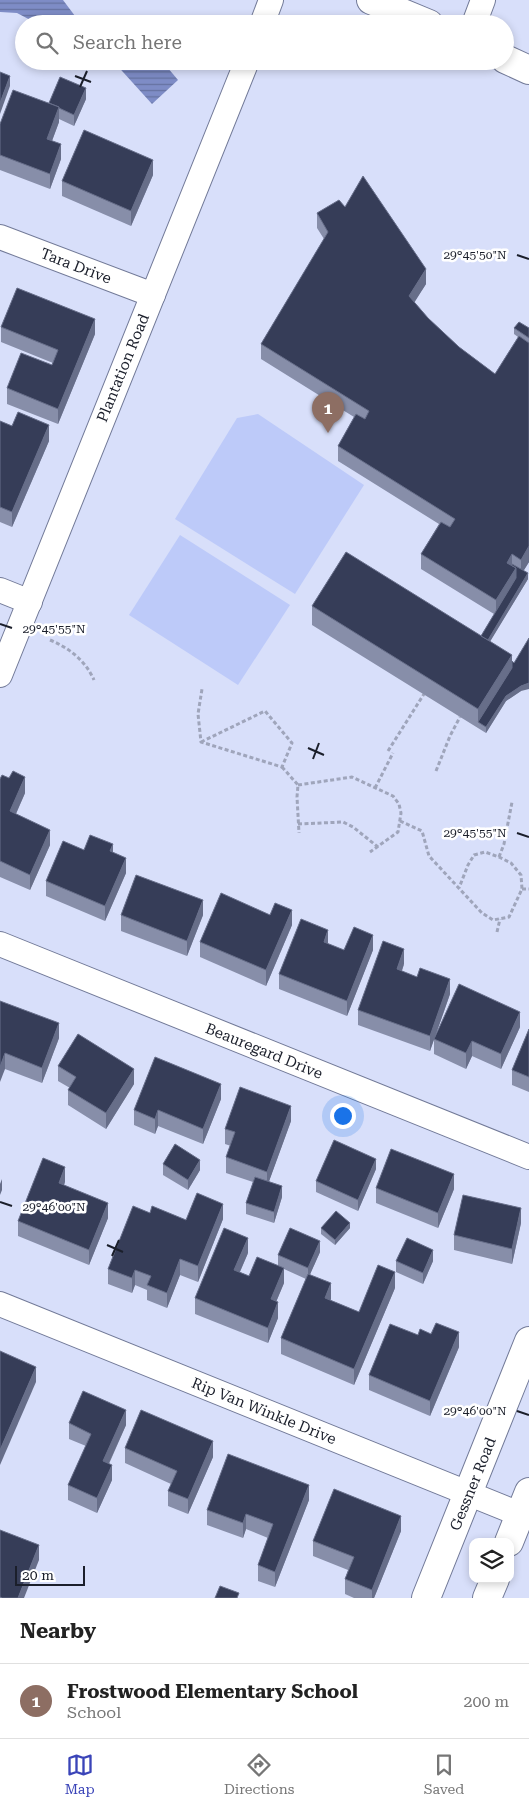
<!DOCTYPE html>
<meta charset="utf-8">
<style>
:root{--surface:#fff;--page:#f2f2f2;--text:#222;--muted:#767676;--line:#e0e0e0;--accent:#3a44b8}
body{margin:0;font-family:"Roboto Serif",serif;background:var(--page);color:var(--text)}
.controls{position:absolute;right:15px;bottom:15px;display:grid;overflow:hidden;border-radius:10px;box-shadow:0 2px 8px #0003}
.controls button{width:45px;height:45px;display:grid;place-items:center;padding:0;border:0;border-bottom:1px solid var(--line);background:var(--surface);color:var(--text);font:25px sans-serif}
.scale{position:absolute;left:15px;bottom:12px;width:70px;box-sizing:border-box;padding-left:5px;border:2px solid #1b1f2b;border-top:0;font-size:14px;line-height:18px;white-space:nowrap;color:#1b1f2b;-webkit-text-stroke:4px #fff;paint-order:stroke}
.you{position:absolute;left:342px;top:1115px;width:18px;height:18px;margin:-12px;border:4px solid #fff;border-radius:50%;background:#1a73e8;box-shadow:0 0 0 8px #1a73e833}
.badge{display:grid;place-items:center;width:32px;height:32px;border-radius:50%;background:var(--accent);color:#fff;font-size:16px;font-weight:700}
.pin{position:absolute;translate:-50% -41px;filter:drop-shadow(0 1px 2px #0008)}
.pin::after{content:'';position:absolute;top:26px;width:18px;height:15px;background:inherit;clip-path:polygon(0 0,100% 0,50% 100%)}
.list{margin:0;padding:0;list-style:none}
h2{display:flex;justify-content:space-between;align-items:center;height:65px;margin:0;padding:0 20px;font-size:21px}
h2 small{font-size:16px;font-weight:400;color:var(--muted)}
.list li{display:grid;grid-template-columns:32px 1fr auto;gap:15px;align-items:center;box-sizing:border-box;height:75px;padding:0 20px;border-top:1px solid var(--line)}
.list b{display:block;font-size:19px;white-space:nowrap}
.list p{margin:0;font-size:16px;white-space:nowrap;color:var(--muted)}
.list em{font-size:16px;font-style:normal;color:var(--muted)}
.icon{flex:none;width:28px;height:28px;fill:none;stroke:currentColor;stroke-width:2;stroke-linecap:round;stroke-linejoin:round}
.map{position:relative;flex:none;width:529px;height:1598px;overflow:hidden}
.search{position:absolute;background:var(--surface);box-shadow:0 2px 8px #0003;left:15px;right:15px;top:15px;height:55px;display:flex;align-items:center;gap:12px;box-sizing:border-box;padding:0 18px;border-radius:28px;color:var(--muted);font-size:19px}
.sheet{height:140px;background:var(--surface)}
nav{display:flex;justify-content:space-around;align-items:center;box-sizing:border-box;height:70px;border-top:1px solid var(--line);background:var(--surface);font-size:14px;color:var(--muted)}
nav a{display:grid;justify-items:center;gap:2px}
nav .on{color:var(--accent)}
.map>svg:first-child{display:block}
.pitch{fill:#bdcaf9}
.water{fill:url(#water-rules)}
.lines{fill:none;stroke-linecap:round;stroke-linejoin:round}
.minor-casing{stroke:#727a98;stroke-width:26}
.tertiary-casing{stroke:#727a98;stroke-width:30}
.secondary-casing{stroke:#727a98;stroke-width:30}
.path{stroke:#9fa5bb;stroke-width:3;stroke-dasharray:4 2.5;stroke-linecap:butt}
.minor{stroke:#fff;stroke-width:24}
.tertiary{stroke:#fff;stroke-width:28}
.secondary{stroke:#fff;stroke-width:28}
.wall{fill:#878ea9}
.shaded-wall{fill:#676e89}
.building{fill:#363d58;stroke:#676e89}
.ticks{fill:none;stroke:#1b1f2b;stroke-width:2}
.labels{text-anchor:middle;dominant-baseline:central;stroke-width:5;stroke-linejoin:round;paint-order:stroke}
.street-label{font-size:15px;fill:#1b1f2b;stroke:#fff}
.ticks-label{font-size:12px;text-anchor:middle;fill:#1b1f2b;stroke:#fff;stroke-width:5;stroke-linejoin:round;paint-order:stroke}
</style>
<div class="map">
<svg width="529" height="1598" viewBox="0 0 529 1598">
<defs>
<pattern id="water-rules" width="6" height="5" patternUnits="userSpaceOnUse" patternTransform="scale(1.25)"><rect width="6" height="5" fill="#7e8cc6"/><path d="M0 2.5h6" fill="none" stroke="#6672a1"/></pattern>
</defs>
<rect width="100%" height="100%" fill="#d8dffa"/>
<g class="pitch">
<path d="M258 414 364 485 295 594 175 519 237 418Z"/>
<path d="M180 535 290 605 238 685 129 615Z"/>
</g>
<g class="water">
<path d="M0 0H63L78 20 75 24H38L17 13 0 12Z"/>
<path d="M113 61H162L178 80 152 104Z"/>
</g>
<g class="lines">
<defs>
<g id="minor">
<path d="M262 24 271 0"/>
<path d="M474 24 483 0"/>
<path d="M0 237 153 295"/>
<path d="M0 590 30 602"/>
<path d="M0 675 247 61"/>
<path d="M0 944 529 1157"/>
<path d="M0 1304 529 1518"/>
</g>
<g id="tertiary">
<path d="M371 0 429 24"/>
<path d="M505 59 529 70"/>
</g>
<g id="secondary">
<path d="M509 1542 529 1492"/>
<path d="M426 1598 529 1341"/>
<path d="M487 1598 495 1579"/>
</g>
</defs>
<use href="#minor" class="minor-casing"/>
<use href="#tertiary" class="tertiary-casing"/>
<use href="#secondary" class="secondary-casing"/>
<g class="path">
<path d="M50 640C69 648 85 660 94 680"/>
<path d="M201 742 265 711 292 743 282 767 201 742 198 714 202 689"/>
<path d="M388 751 424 694"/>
<path d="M282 767 298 785 297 797 299 833"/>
<path d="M436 771 450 736 460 717"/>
<path d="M298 785 352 777 393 796 399 804 401 813 398 832 370 852"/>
<path d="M375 788 393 753"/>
<path d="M400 821 422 831 429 856 482 913 493 920 509 917 522 889 521 875 511 863 499 857 485 852 474 855 468 865 459 888"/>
<path d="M298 824 343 822 353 827 378 847"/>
<path d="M499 857 504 844 512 802"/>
<path d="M522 889H529"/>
<path d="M497 932 500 919"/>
</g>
<use href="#minor" class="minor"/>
<use href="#tertiary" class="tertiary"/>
<use href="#secondary" class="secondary"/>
</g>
<g class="wall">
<path d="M86 99 74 126 59 119V122L52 141 61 159 50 189 0 170V124L49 103Z"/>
<path d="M153 175 131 226 62 196V181Z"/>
<path d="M345 207 426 284 414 302 428 318 459 347 495 374 518 337 514 334V328H529V562L523 571 528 579 490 641 512 661 521 691 506 701 486 733 312 625V606L481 636 494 614 421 569V554L439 524 338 461V446L354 417 261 359V344L324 239 317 228V213Z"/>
<path d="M1 327 95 334 58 424 7 404V388L52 365 53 363 1 342Z"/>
<path d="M0 421 49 441 12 527 0 522Z"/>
<path d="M0 779 25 793 16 814 50 845 30 890 0 877Z"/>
<path d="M84 850 113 853 126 873 105 921 46 896V881Z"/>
<path d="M121 915H203L187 956 121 931Z"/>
<path d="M270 915 292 925 266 986 200 957V942Z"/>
<path d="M344 950H373L347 1016 279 989V974Z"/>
<path d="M404 964 402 971 450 994 435 1037 520 1027 501 1069 472 1056 466 1069 434 1054V1039L430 1051 358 1025V1010Z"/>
<path d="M0 1001 59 1038 42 1083 5 1069Z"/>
<path d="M529 1029V1092L512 1085V1070Z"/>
<path d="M58 1066 134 1084 106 1129 68 1105V1090L70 1088 58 1081Z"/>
<path d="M221 1099 203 1144 158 1126 155 1134 134 1125V1110Z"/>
<path d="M291 1121 269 1181 282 1197 274 1223 246 1214V1203L253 1182 226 1173V1157L231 1146 225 1144V1129Z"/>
<path d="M163 1164 200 1170 188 1190 163 1175Z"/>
<path d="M376 1169 358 1211 316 1192V1181Z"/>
<path d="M65 1182 64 1185 108 1218 89 1265 18 1236V1221Z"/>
<path d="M376 1188 454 1189 438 1228 376 1203Z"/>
<path d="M150 1213 186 1220 223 1219 198 1282 180 1275 167 1308 147 1300V1290L135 1285 132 1293 108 1284V1269Z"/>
<path d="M521 1223 512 1264 454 1250V1235Z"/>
<path d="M321 1228H350L335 1245 321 1234Z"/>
<path d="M320 1252 310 1274 331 1299 330 1300 359 1312 395 1288 354 1385 281 1354V1338L306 1279 284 1269V1283L276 1302 278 1318 268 1343 195 1314V1298L248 1253 240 1272 249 1276 278 1265V1255Z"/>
<path d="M396 1261H433L423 1284 396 1272Z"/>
<path d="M418 1335 459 1347 430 1416 369 1390V1375Z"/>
<path d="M69 1423 126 1425 109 1464 112 1480 97 1513 68 1500V1485L86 1446 69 1439Z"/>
<path d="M125 1448 213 1457 188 1514 168 1506V1491L171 1484 125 1463Z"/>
<path d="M309 1500 275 1587 258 1581V1565L268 1538 246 1529 243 1538 207 1525V1510Z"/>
<path d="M401 1531 374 1598H354L345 1594V1579L348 1570 313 1556V1541Z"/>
</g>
<g class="shaded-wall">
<path d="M10 76V86L0 114V103Z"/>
<path d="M86 88V99L74 126V115Z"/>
<path d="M59 107V122L47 154V139Z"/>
<path d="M61 144V159L50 189V174Z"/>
<path d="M153 160V175L131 226V211Z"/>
<path d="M426 269V284L409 311V296Z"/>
<path d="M95 319V334L58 424V409Z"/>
<path d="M49 425V441L12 527V512Z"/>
<path d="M529 546V562L521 575V560Z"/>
<path d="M512 554V570L507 563Z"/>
<path d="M516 568V583L496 615V600Z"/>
<path d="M528 573V579L485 650V645Z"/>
<path d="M512 655V674L478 722V709Z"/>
<path d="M529 683V689L521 691 506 701 486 733V727L506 696 521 686Z"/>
<path d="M25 777V793L10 827V811Z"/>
<path d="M50 830V845L30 890V875Z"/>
<path d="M113 844V860L110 851Z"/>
<path d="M126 858V873L105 921V906Z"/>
<path d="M203 900V915L187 956V941Z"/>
<path d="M292 910V925L266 986V970Z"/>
<path d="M328 930V946L324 942Z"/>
<path d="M373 935V950L347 1016V1001Z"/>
<path d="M404 949V964L397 984V969Z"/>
<path d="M450 979V994L430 1051V1036Z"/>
<path d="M520 1012V1027L501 1069V1054Z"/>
<path d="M59 1023V1038L42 1083V1068Z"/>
<path d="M472 1041V1056L466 1069V1053Z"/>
<path d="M5 1053V1069L0 1082V1067Z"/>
<path d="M134 1069V1084L106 1129V1113Z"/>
<path d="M221 1084V1099L203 1144V1129Z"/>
<path d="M291 1106V1121L267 1187V1172Z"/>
<path d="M158 1110V1126L155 1134V1119Z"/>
<path d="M376 1159V1169L358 1211V1200Z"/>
<path d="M200 1160V1170L188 1190V1180Z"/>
<path d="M65 1167V1182L59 1198V1183Z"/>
<path d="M454 1174V1189L438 1228V1213Z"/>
<path d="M2 1179V1190L0 1195V1184Z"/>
<path d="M282 1186V1197L274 1223V1212Z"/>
<path d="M108 1203V1218L89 1265V1250Z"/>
<path d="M223 1204V1219L198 1282V1266Z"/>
<path d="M521 1208V1223L512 1264V1249Z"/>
<path d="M350 1223V1228L335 1245V1240Z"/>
<path d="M248 1238V1253L234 1285V1270Z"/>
<path d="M320 1241V1252L308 1279V1268Z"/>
<path d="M433 1250V1261L423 1284V1273Z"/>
<path d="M180 1259V1275L167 1308V1293Z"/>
<path d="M284 1268V1283L271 1314V1299Z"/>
<path d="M135 1270V1285L132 1293V1278Z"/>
<path d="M395 1272V1288L354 1385V1369Z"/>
<path d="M331 1283V1299L325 1313V1298Z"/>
<path d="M278 1302V1318L268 1343V1328Z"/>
<path d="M459 1332V1347L430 1416V1401Z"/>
<path d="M36 1367V1382L0 1465V1450Z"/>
<path d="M126 1410V1425L103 1476V1461Z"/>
<path d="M213 1441V1457L188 1514V1499Z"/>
<path d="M112 1465V1480L97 1513V1498Z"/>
<path d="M309 1485V1500L275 1587V1572Z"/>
<path d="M246 1514V1529L243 1538V1523Z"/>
<path d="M401 1516V1531L374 1598H372V1590Z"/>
<path d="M39 1545V1560L24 1598H18Z"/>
</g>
<g class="building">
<path d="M0 72 10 76 0 103Z"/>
<path d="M60 77 86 88 74 115 59 108V107L49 103Z"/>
<path d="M13 90 59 107 47 139 61 144 50 174 0 155V124Z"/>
<path d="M84 130 153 160 131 211 62 181Z"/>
<path d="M363 176 426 269 409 296 428 318 459 347 495 374 519 336 529 343V546L521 560 512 554 507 563 516 568 496 600 421 554 441 522 450 527 455 519 338 446 356 414 365 419 369 411 261 344 328 232 317 213 339 200 345 207Z"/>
<path d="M17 288 95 319 58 409 7 388 21 353 52 365 58 350 1 327Z"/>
<path d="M519 322 529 328V338L514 328Z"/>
<path d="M18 412 49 425 12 512 0 507V421L12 426Z"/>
<path d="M346 552 512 655 478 709 312 606Z"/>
<path d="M512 564 528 573 488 640 481 636 516 578V568L511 565Z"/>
<path d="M529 638V683L521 686 506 696 486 727 478 722 512 668V661L514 663Z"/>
<path d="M13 771 25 777 10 811 50 830 30 875 0 861V779L2 775 9 778Z"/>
<path d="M90 835 113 844 110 851 126 858 105 906 46 881 63 841 84 850Z"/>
<path d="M136 875 203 900 187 941 121 915Z"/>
<path d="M221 893 270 915 275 903 292 910 266 970 200 942Z"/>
<path d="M301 919 328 930 324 942 344 950 354 927 373 935 347 1001 279 974Z"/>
<path d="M383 941 404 949 397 969 417 977 420 968 450 979 430 1036 358 1010Z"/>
<path d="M459 984 520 1012 501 1054 472 1041 466 1053 434 1039Z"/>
<path d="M0 1001 59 1023 42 1068 5 1053 0 1067Z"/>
<path d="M529 1029V1077L512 1070Z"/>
<path d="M78 1034 134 1069 106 1113 68 1090 76 1077 58 1066Z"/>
<path d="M155 1057 221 1084 203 1129 158 1110 155 1119 134 1110Z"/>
<path d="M240 1087 291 1106 267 1172 226 1157 235 1132 225 1129Z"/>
<path d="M334 1140 376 1159 358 1200 316 1181Z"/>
<path d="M175 1144 200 1160 188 1180 163 1164Z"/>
<path d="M391 1149 454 1174 438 1213 376 1188Z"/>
<path d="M43 1158 65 1167 59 1183 108 1203 89 1250 18 1221Z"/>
<path d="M255 1177 282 1186 274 1212 246 1203Z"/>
<path d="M197 1193 223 1204 198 1266 180 1259 167 1293 147 1285 151 1276 135 1270 132 1278 108 1269 133 1206 150 1213 152 1206 186 1220Z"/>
<path d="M463 1195 521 1208 512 1249 454 1235Z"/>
<path d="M336 1211 350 1223 335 1240 321 1228Z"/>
<path d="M224 1228 248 1238 234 1270 249 1276 257 1257 284 1268 271 1299 278 1302 268 1328 195 1298Z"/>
<path d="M290 1228 320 1241 308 1268 278 1255Z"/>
<path d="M407 1238 433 1250 423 1273 396 1261Z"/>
<path d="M378 1265 395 1272 354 1369 281 1338 308 1274 331 1283 325 1298 359 1312Z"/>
<path d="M436 1323 459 1332 430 1401 369 1375 390 1324 418 1335 420 1329 431 1334Z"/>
<path d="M0 1351 36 1367 0 1450Z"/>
<path d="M83 1391 126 1410 103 1461 112 1465 97 1498 68 1485 91 1434 69 1423Z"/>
<path d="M141 1410 213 1441 188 1499 168 1491 177 1471 125 1448Z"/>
<path d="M228 1454 309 1485 275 1572 258 1565 273 1524 246 1514 243 1523 207 1510Z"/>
<path d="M334 1489 401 1516 372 1590 345 1579 354 1557 313 1541Z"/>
<path d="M0 1530 39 1545 18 1598H2L0 1597Z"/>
<path d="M220 1586 239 1593 237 1598H215Z"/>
</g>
<path class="ticks" d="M75 76 91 82M80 87 87 71M517 255 529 259M0 624 12 628M308 748 324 755M313 759 319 743M517 833 529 837M0 1202 12 1206M107 1245 123 1252M112 1256 119 1240M517 1411 529 1415"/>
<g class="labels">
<g class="street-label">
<text transform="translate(76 266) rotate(21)">Tara Drive</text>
<text transform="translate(123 368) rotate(-68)">Plantation Road</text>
<text transform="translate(264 1051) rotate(22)">Beauregard Drive</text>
<text transform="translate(264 1411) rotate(22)">Rip Van Winkle Drive</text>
<text transform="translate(473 1484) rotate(-68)">Gessner Road</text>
</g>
</g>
<g class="ticks-label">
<text x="475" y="259">29°45'50"N</text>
<text x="54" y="633">29°45'55"N</text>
<text x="475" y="837">29°45'55"N</text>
<text x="54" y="1211">29°46'00"N</text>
<text x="475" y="1415">29°46'00"N</text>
</g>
</svg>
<div class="controls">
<button><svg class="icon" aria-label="layers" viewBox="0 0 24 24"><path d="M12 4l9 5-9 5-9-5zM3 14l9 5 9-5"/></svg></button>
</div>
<div class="scale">20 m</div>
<div class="you"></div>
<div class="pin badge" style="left:328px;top:433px;background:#8d6e63">1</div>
<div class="search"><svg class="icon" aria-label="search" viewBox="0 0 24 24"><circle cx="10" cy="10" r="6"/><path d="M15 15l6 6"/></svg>Search here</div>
</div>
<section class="sheet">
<h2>Nearby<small></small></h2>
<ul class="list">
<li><span class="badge" style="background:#8d6e63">1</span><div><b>Frostwood Elementary School</b><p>School</p></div><em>200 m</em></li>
</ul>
</section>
<nav>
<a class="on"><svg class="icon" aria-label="map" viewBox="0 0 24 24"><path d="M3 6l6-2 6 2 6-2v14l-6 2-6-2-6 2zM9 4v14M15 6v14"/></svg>Map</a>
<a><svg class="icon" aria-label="directions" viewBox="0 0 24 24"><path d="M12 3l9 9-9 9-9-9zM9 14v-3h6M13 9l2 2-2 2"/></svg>Directions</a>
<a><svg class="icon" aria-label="saved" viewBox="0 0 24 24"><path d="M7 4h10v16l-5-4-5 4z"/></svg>Saved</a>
</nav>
